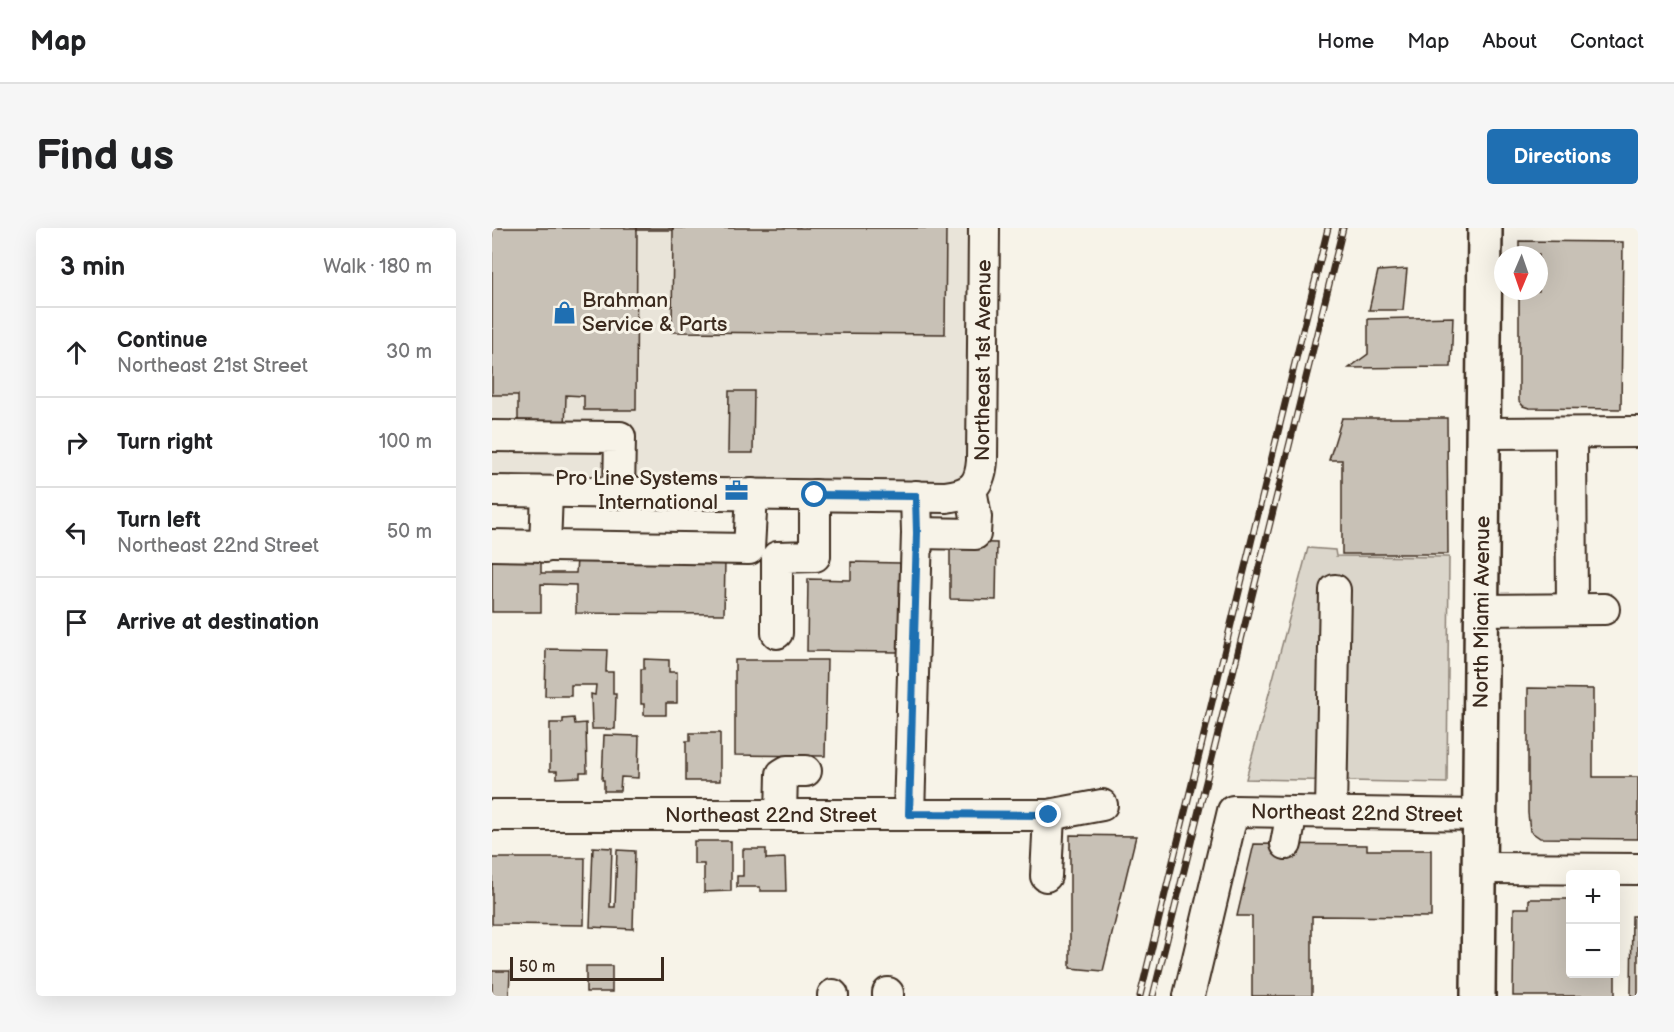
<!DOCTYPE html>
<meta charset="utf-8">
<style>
:root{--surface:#fff;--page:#f6f6f6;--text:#202124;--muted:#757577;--line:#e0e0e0;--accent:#1f6fb2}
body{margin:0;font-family:"Balsamiq Sans",sans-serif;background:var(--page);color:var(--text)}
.controls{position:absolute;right:18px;bottom:18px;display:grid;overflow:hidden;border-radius:6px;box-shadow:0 6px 24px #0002}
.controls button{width:54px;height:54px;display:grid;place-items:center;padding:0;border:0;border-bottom:2px solid var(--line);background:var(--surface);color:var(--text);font:30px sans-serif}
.compass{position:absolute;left:1002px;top:18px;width:54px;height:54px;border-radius:50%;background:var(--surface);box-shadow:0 6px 24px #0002;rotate:182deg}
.scale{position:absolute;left:18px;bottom:15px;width:154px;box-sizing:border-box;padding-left:6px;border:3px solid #3b2a1e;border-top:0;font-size:16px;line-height:21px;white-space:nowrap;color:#3b2a1e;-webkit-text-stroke:4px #f7f3e8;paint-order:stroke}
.stop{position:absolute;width:18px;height:18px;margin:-14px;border:4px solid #1f6fb2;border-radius:50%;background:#fff}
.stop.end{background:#1f6fb2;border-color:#fff;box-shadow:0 2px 6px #0008}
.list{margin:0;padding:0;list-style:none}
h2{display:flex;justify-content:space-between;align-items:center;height:78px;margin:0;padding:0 24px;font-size:26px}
h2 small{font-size:20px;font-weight:400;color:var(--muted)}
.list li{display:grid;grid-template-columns:39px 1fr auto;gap:18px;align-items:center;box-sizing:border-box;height:90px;padding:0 24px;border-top:2px solid var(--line)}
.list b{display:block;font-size:22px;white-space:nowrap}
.list p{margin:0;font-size:20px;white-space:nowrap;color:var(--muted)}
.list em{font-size:20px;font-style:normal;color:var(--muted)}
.icon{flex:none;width:33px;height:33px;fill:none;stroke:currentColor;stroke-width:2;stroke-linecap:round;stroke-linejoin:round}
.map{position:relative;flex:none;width:1146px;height:768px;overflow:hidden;border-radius:6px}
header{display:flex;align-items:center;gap:36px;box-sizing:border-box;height:84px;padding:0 30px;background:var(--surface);border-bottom:2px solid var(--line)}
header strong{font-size:28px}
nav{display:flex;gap:33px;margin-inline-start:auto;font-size:21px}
.intro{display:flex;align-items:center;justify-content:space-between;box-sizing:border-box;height:144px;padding:0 36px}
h1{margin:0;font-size:42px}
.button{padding:15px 27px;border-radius:6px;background:var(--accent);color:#fff;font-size:21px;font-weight:700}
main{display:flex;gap:36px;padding:0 36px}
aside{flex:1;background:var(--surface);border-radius:6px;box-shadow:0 6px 24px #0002}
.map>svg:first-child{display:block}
.built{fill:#e9e4d9}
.green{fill:#dbd6cb;stroke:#8b8074;stroke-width:1.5}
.building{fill:#c8c1b6;stroke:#3b2a1e;stroke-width:1.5}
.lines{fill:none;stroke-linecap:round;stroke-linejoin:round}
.minor-casing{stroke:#3b2a1e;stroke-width:34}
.major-casing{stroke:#3b2a1e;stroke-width:38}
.minor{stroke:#f7f3e8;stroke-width:30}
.major{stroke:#f7f3e8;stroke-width:33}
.rail-casing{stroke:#3b2a1e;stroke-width:7}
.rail{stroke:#f7f3e8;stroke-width:4.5;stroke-dasharray:14;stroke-linecap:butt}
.route{stroke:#1f6fb2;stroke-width:8}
.labels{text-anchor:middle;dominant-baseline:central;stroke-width:6;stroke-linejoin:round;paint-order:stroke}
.poi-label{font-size:21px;fill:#3b2a1e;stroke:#f7f3e8;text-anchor:start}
.street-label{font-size:21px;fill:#3b2a1e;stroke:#f7f3e8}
</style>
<header>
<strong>Map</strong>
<nav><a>Home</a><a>Map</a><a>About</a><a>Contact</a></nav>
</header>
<div class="intro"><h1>Find us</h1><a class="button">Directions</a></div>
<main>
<aside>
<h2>3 min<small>Walk · 180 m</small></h2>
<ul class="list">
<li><svg class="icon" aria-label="ahead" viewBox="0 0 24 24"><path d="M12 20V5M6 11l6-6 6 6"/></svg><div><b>Continue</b><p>Northeast 21st Street</p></div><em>30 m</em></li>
<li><svg class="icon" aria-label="right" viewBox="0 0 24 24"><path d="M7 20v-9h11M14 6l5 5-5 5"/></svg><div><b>Turn right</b></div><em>100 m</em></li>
<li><svg class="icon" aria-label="left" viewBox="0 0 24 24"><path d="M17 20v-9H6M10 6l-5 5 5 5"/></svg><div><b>Turn left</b><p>Northeast 22nd Street</p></div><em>50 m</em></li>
<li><svg class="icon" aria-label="arrive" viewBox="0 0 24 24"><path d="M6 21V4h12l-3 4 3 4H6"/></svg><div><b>Arrive at destination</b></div></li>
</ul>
</aside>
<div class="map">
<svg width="1146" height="768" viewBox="0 0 1146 768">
<rect width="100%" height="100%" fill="#f7f3e8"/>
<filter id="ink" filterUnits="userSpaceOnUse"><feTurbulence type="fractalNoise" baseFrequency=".0167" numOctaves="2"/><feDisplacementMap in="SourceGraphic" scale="12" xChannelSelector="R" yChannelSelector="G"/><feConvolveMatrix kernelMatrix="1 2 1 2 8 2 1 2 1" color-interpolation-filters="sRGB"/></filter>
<g filter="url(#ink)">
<path class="built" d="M0 0H480L477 264 0 252Z"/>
<path class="green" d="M816 320 843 322 844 328 957 329 955 555 754 551Z"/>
<g class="building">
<path d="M0 0H145L144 182H92V168L74 167 73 202H26V167H0Z"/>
<rect x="145" y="0" width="36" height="2"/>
<path d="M181 0H454L453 106 180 104Z"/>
<path d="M1027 13 1131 14 1129 181 1037 180 1031 178 1027 173V63H1047V27H1027Z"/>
<path d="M915 41 911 82H877L886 43Z"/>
<path d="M961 89 959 139 857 140 876 126V91Z"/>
<path d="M237 163H262L261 225H236Z"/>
<path d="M850 190H955L956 326H850V232H837Z"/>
<path d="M458 314 505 315 504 372 458 371Z"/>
<path d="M0 331H49V345H84L85 331 233 332 232 386 84 385V357L49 356V384H0Z"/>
<path d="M359 334 408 335 407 424 315 423 316 351 359 352Z"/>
<path d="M54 421 115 422 114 444H121V466H124L123 501H100L99 466 103 467 104 457H79V468H53Z"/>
<path d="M152 431 177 432V444H185V475H174V487H152V476H149V441H152Z"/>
<path d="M243 432H335L333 528 243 527Z"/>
<path d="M1036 460 1101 461V549H1146V611L1048 610 1038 603 1036 585Z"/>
<path d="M82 490 83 496 94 495 95 544H88V549L65 550V543H58V495H71V491Z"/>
<path d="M198 505H228V553H194V513H198Z"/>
<path d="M112 507 147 508 146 550 129 549 128 563H112V552H110Z"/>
<path d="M578 607 644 608 611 743 578 740Z"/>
<path d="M202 613H239V663L212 664V636H202Z"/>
<path d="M762 616 875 617V622H939V689L820 688V768H760V688H745Z"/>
<path d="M101 619 120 620 118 679H123L125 622 143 623 141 701 98 699Z"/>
<path d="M251 621H274V631L293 630 294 663H268V659H245V648H251Z"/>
<path d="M0 630H93L92 697 0 696Z"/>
<path d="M1037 671H1078V746H1123V768H1021L1022 680H1037Z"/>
<path d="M1140 688H1146V768H1139Z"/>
<rect x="94" y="738" width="26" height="26"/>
<path d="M0 743H18L17 768H0Z"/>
</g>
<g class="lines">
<defs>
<g id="minor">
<path d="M992 205 1146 204"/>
<path d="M1079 205 1080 381"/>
<path d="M0 208 128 209 127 265"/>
<path id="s1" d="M0 263 454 269C479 266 488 258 490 233L492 0"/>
<path d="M425 305 483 306 484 289 479 261"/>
<path d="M0 317 257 321 260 266"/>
<path d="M53 319 55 264"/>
<path d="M990 382 1112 381"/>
<path d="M285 405V329L323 328V267"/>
<path d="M839 584 843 362"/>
<path d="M289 586 290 546 295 543H314"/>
<path id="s2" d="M0 587H557L610 577"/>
<path d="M417 587 425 305 424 268"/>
<path d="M794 616 800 584"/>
<path d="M988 640 1146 641"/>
<path d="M554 648 557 587"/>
<path d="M396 765V768"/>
<path d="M341 768V767"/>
<path id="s3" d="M697 768 741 583 988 587"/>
</g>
<g id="major">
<path id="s4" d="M986 768 993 0"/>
</g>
</defs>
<use href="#minor" class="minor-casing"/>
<use href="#major" class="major-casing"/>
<use href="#minor" class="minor"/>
<use href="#major" class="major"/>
<defs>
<g id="rail">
<path d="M648 768 836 0"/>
<path d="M661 768 851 0"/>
</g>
</defs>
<use href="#rail" class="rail-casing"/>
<use href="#rail" class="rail"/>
</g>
</g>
<g class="lines" filter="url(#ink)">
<path class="route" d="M323 267 424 268 425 305 417 586 557 587"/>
</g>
<defs>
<symbol id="shop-bare" viewBox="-9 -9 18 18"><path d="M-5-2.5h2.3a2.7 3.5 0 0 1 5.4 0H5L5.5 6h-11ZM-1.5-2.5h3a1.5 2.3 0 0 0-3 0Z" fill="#1f6fb2" stroke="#f7f3e8" stroke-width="2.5" paint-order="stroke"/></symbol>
<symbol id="office-bare" viewBox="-9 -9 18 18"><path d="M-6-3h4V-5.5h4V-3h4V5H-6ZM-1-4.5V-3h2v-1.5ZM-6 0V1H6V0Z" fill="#1f6fb2" stroke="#f7f3e8" stroke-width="2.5" paint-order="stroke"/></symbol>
</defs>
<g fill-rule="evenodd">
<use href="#shop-bare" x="56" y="68" width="33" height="33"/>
<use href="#office-bare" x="228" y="246" width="33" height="33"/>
</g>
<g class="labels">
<g class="poi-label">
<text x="90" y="72">Brahman<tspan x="90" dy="24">Service &amp; Parts</tspan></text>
<text x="226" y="250" text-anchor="end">Pro Line Systems<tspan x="226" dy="24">International</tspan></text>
</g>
<g class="street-label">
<text stroke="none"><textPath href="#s1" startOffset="612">Northeast 1st Avenue</textPath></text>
<text stroke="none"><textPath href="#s4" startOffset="384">North Miami Avenue</textPath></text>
<text stroke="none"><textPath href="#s3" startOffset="314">Northeast 22nd Street</textPath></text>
<text stroke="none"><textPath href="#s2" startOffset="279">Northeast 22nd Street</textPath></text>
</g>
</g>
</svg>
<div class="controls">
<button>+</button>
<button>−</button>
</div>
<svg class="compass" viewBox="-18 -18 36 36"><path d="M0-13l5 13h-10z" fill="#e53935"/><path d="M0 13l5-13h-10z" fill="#757577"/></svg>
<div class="scale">50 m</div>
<div class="stop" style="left:323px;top:267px"></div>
<div class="stop end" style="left:557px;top:587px"></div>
</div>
</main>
